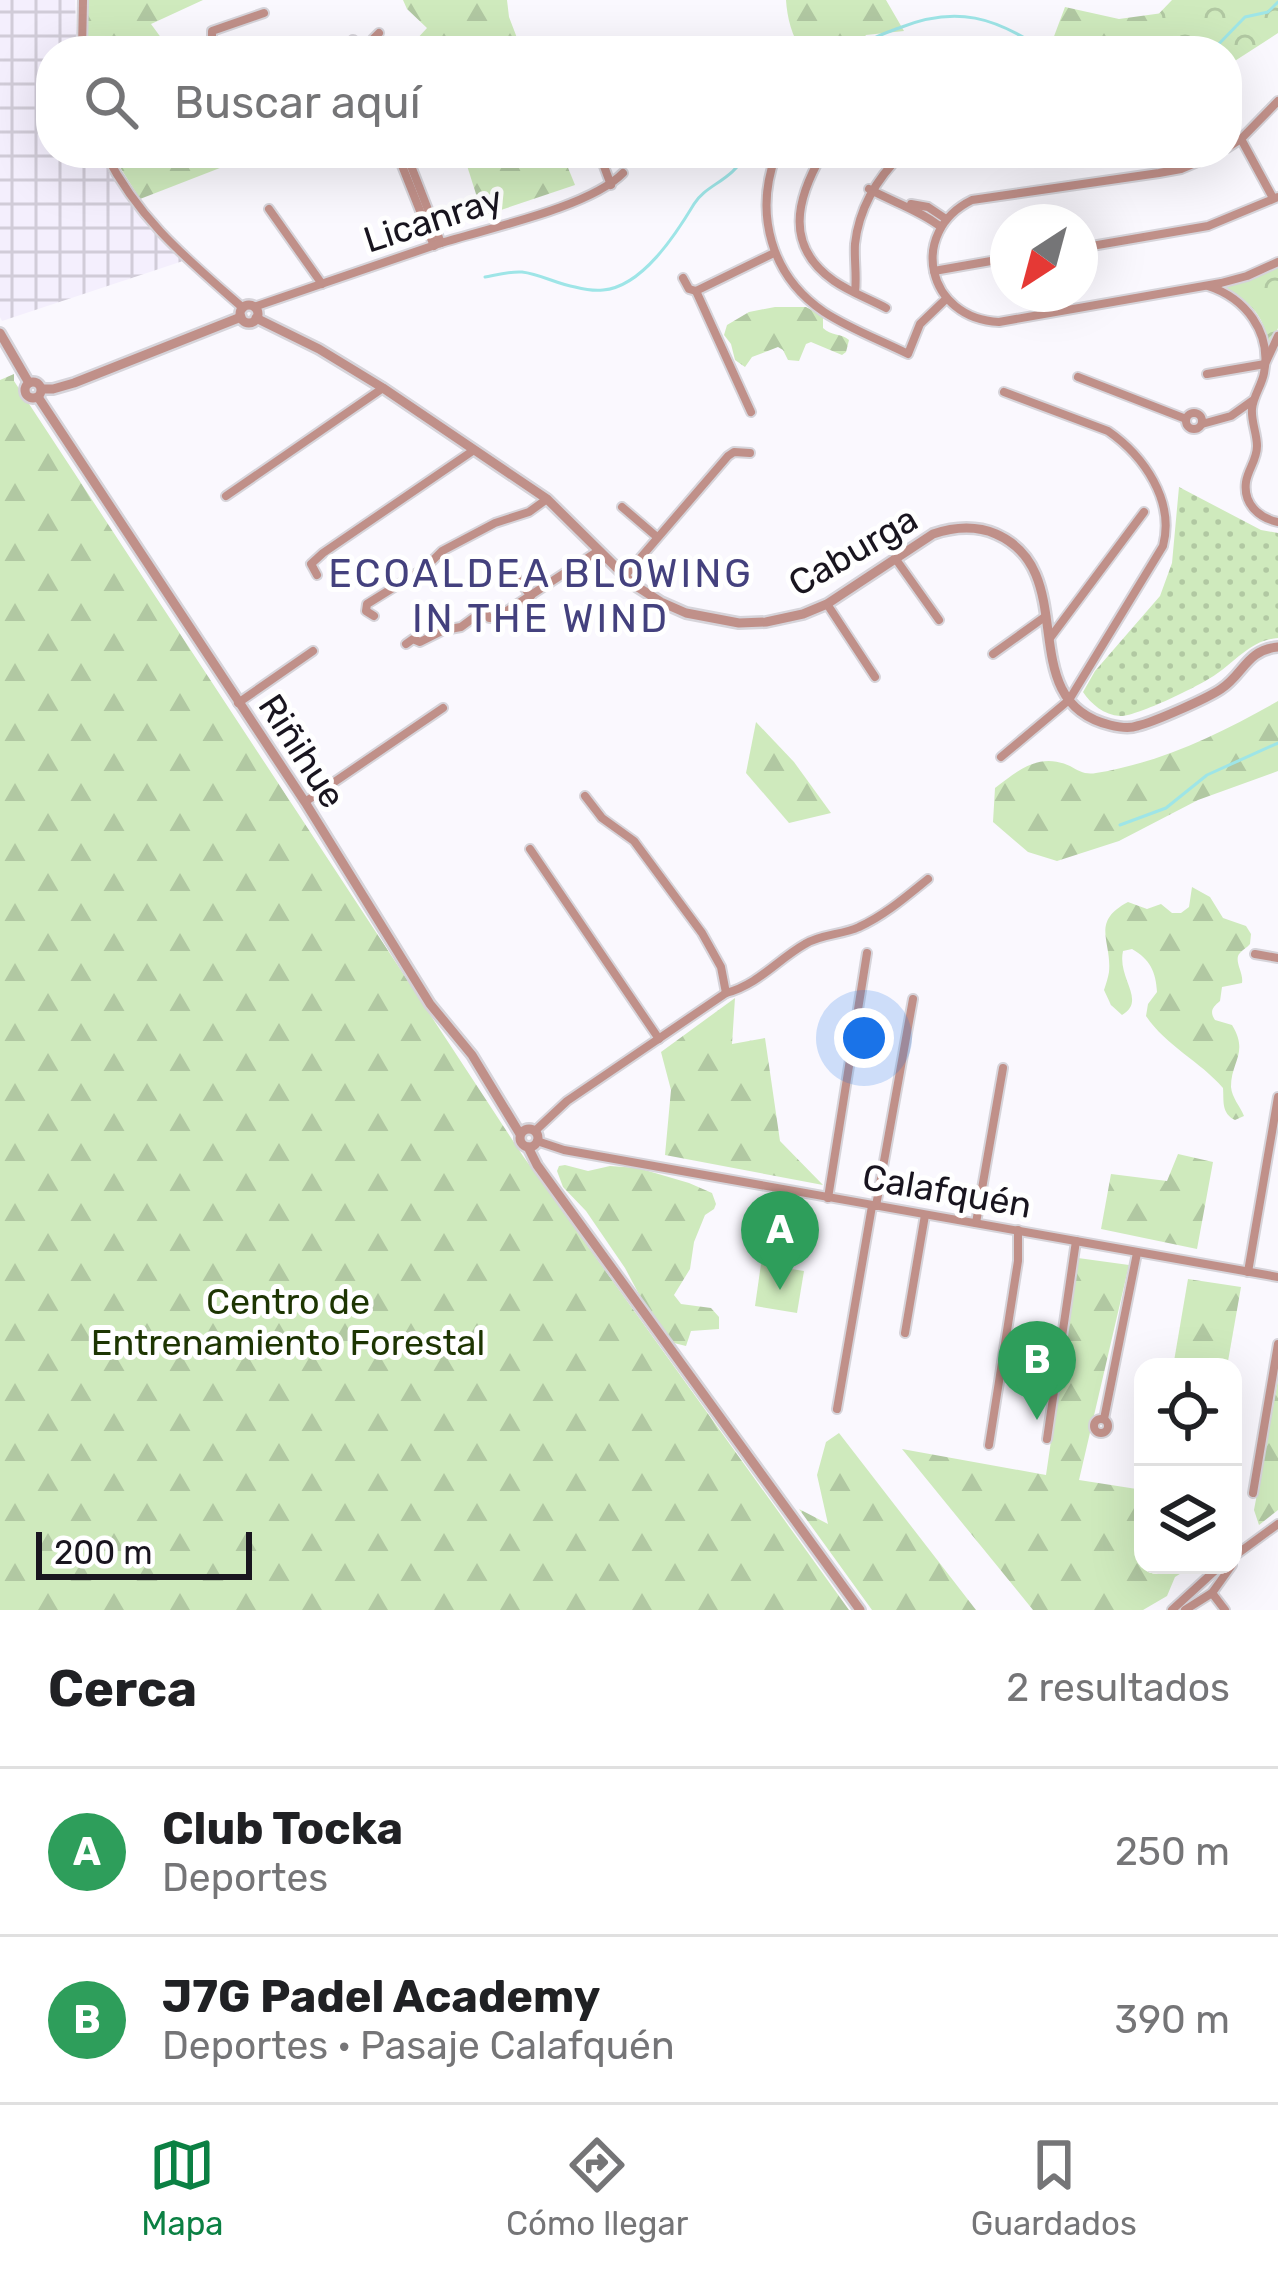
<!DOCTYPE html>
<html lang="es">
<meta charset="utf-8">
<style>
:root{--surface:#fff;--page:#f2f2f2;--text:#202124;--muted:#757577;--line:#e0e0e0;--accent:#0b8043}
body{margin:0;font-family:Rubik,sans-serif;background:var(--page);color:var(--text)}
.controls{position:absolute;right:36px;bottom:36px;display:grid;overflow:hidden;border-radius:24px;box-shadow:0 12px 48px #0002}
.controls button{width:108px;height:108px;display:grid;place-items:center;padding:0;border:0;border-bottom:3px solid var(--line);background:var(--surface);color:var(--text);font:60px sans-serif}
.compass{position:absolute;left:990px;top:204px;width:108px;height:108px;border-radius:50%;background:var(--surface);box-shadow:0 12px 48px #0002;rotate:216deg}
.scale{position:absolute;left:36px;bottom:30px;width:216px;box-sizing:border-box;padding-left:12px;border:6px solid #19151f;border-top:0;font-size:33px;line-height:42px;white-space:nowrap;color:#19151f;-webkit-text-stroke:9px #fff;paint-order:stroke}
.you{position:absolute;left:864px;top:1038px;width:42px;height:42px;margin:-30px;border:9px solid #fff;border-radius:50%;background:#1a73e8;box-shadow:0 0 0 18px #1a73e833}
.badge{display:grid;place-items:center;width:78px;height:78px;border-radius:50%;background:var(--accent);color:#fff;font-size:39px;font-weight:700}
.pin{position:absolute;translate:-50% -99px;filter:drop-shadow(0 3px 6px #0008)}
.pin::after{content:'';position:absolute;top:63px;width:42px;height:36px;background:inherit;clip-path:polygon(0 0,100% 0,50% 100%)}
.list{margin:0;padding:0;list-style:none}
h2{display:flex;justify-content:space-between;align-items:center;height:156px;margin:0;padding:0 48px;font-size:51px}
h2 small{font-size:39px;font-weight:400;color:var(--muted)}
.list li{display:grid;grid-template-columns:78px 1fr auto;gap:36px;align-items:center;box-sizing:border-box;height:168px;padding:0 48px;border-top:3px solid var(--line)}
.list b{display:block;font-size:45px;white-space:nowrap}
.list p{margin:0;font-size:39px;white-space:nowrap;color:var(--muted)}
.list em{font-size:39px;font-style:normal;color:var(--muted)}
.icon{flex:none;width:66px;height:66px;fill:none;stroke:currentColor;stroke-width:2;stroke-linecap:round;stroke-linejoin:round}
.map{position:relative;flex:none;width:1278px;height:1610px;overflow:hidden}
.search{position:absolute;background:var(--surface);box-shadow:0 12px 48px #0002;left:36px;right:36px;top:36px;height:132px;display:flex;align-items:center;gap:30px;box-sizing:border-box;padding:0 42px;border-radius:48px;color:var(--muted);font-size:45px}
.sheet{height:492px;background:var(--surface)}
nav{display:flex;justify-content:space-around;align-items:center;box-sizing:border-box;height:168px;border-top:3px solid var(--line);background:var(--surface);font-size:33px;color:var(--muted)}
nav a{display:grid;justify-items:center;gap:6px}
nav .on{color:var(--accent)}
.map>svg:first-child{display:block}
.industrial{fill:url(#industrial-grid)}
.grass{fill:url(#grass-dots)}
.forest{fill:url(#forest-firs)}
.park{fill:url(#park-crowns)}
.pitch{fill:#cfeabd}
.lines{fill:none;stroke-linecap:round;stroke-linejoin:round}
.stream{stroke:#9ee5e7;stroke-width:3}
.minor-casing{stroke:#d6d4da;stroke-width:12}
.tertiary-casing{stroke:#d6d4da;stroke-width:14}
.minor{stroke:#c09089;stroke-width:8}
.tertiary{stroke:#c09089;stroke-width:9}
.labels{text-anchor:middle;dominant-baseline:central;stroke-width:10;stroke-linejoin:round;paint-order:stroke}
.street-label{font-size:36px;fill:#19151f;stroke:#fff}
.park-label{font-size:36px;fill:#1d3502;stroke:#fff}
.neighbourhood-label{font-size:39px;letter-spacing:3px;fill:#44417e;stroke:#fff}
</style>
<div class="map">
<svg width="1278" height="1610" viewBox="0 0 1278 1610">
<defs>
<pattern id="industrial-grid" width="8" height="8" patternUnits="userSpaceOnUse" patternTransform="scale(3)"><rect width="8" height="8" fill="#f4effd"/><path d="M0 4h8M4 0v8" fill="none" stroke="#d1ccd8"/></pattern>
<pattern id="grass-dots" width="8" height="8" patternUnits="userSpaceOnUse" patternTransform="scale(3)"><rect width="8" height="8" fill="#cfeabd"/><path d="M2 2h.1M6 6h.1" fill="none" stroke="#b1c8a2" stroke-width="1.8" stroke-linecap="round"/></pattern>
<pattern id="forest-firs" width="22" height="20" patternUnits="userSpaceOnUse" patternTransform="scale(3)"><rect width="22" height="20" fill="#cfeabd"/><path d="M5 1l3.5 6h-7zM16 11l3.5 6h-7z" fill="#b1c8a2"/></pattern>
<pattern id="park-crowns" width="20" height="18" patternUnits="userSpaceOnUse" patternTransform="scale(3)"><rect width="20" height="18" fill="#cfeabd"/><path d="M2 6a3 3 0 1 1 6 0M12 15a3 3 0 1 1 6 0" fill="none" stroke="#b1c8a2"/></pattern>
</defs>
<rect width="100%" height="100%" fill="#faf8fe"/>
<path class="industrial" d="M0 0H75L77 51H51V153H102L109 172 143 220 183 261 2 321 0 317Z"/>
<path class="grass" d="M1179 487 1261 530 1278 533V638C1251 640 1236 661 1215 675 1201 685 1136 717 1120 716 1104 715 1091 704 1083 692L1095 671 1160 596 1172 563Z"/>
<g class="forest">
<path d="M88 0H203L151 24 170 50 165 51H87Z"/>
<path d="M403 0H507L509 17 522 51H419L415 41 427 28 407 9Z"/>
<path d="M786 0H886L904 31 866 35 855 51H803C792 38 787 17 786 0Z"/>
<path d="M1065 7 1119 19 1170 12 1152 51H1068L1050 47Z"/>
<path d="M111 153H217L225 166 140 199Z"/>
<path d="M463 153H562L575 185 483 216Z"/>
<path d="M775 307H806L823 316V328C831 336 841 333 849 340L846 352 842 355 811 342 806 344 799 361 788 360 783 350 778 347 752 357 745 367 735 360 731 344 724 335 727 325 749 312Z"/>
<path d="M14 374V381L523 1156 849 1610H0V380Z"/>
<path d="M1278 701V771L1198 800 1119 841 1057 861 1028 852 993 822 995 788C1019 770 1039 752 1070 766 1079 771 1085 775 1096 773 1160 763 1222 733 1278 701Z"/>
<path d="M756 722 794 762 831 813 789 823 746 773Z"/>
<path d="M1192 887 1210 897 1223 918 1246 926 1251 934 1250 944C1247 948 1243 949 1240 953 1233 960 1244 973 1242 983L1222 987 1220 1001C1213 1007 1209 1011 1215 1020L1232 1025C1249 1053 1231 1061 1231 1087 1232 1098 1240 1106 1244 1116L1235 1120C1221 1113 1224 1101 1223 1088 1200 1061 1166 1046 1146 1016L1148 1004 1157 992C1156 972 1150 959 1132 949L1123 951C1117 979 1147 1000 1122 1015L1111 1005 1104 990C1106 984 1108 978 1109 972 1112 941 1090 922 1128 902L1147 909 1161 904 1172 913H1181L1189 907Z"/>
<path d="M735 998 732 1044 765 1038 780 1141 823 1185 665 1155 671 1090 661 1052Z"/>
<path d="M1178 1154 1213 1162 1197 1249 1101 1229 1111 1174 1167 1181Z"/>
<path d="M565 1165 588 1171 610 1166 638 1168 689 1183 712 1193 716 1204 714 1209 705 1215 694 1242 690 1269 674 1295 681 1304 711 1308 719 1317V1329L691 1331 686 1346 674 1343 650 1315 625 1268 586 1211 563 1187 557 1171 559 1166Z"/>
<path d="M1078 1258 1129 1265 1079 1480 1143 1490V1565H1194L1175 1577 1167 1596 1143 1610H1033L902 1449 1046 1475Z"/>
<path d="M1188 1279 1241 1287 1227 1367H1173Z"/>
<path d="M1278 1380V1510L1259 1525 1254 1510Z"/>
<path d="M839 1433 976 1610H872L799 1509 828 1524 817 1475 826 1442Z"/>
</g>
<g class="park">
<path d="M1172 0H1278V33L1227 66V51H1123Z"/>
<path d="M1278 262V328L1268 355C1270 321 1251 301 1223 286Z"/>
</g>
<path class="pitch" d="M761 1264 804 1271 797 1313 755 1306Z"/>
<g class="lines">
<g class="stream">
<path d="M857 51C869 38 883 34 899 28 956 5 996 17 1045 51"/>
<path d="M1212 51 1245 17 1268 12 1278 2"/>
<path d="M485 277C496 275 511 271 522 272 540 274 557 284 575 287 583 289 595 291 603 290 642 287 676 234 694 204 706 184 733 181 746 153"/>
<path d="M1120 825 1166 808 1207 775 1278 743"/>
</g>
<defs>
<g id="minor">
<path d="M353 40 357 51"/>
<path d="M82 51 83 0"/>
<path d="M212 51V31L264 13"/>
<path d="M369 51 373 39 379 33"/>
<path d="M1241 139 1273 198"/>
<path d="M1227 148 1241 139 1278 101"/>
<path d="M105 153C140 221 186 258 243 308"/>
<path d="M397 153 434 246"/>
<path d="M406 153 441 243"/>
<path d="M599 153 611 185"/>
<path d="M823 153C796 199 784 246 834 281 850 292 869 299 886 308"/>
<path d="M1219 153 1181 169 1159 173 972 200C907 232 927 319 999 322L1221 283 1247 276 1278 262"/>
<path d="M776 155C754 214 771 276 824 312 850 329 880 340 908 354L920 324 947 298"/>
<path d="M869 189C893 202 919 210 941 227"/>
<path d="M911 204 928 207 946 219"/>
<path d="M269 209 322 284"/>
<path d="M1080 248 1208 226 1278 197"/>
<path d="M934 271 1008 258"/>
<path d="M683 278 689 289 696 291 774 253"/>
<path d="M1208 286C1245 298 1272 332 1264 373 1262 385 1253 396 1252 409 1251 422 1257 433 1257 446 1257 460 1248 469 1246 482 1243 504 1259 518 1278 522"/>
<path d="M696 291 751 412"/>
<path d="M855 292C857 276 854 260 855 244 859 208 877 178 903 153"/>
<path d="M254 307C317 286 378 264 441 243 489 228 590 207 623 173"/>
<path d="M1207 374 1265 364 1278 336"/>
<path d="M1078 377 1186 419"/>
<circle cx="1194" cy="421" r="8"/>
<path d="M1202 424 1231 416 1252 401"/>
<path d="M226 496 383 388"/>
<path d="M622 507 657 537"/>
<path d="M895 558 939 620"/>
<path d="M506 565 531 596"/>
<path d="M317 575 311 564 323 553 474 450"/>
<path d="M624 577 728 456 734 452 750 453"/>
<path d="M827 604 875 677"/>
<path d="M374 616 366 611 367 604 425 568 442 551 495 523 529 512 547 499"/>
<path d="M1050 638 1144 512"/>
<path d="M406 644 413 639 420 642 444 630 461 627 484 610 489 618H496L598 551"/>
<path d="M993 654 1046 616"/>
<path d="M238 703 313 651"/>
<path d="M1001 757 1069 700 1163 546C1175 501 1144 456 1108 431L1004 392"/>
<path d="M585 796 602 818 634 841 702 933 721 967 726 993"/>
<path d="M305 802 443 708"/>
<path d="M530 849 659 1039"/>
<path d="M1255 954 1278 958"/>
<path d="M535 1131 567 1101 726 993C759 984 777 960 805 944 821 934 842 935 859 927 884 916 907 896 928 879"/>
<path d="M537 1141 564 1150 1278 1277"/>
<path d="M828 1198 867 953"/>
<path d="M876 1206 913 999"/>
<path d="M976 1223 1003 1068"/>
<path d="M1248 1272 1278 1097"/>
<path d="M905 1333 925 1215"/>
<path d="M837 1409 872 1206"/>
<circle cx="1101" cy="1426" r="7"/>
<path d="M1104 1419 1137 1253"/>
<path d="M1047 1439 1076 1241"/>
<path d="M989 1445 1018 1261V1230"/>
<path d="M1253 1493 1278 1344"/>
<path d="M1233 1557 1278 1524"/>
<path d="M1212 1593 1225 1610"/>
<path d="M1172 1610 1221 1565"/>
<path d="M1185 1610 1212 1593 1232 1565"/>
</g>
<g id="tertiary">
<circle cx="249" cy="314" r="9"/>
<path d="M256 318 319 349 383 388 547 499 633 584 661 602 686 613 739 623 766 622 803 614 827 604 933 534C954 527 975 525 996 534 1083 572 1011 701 1110 725 1118 727 1129 729 1137 726 1154 722 1206 699 1221 689 1244 674 1246 650 1278 647"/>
<path d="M0 333 29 383"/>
<circle cx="33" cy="390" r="8"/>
<path d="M42 389H53L74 383 241 317"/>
<path d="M38 397 305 802 430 1004 472 1055 520 1134"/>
<circle cx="529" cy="1138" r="9"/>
<path d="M528 1147 537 1165 860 1610"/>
</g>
</defs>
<use href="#minor" class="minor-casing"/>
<use href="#tertiary" class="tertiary-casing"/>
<use href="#minor" class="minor"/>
<use href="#tertiary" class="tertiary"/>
</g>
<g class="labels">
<g class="street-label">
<text transform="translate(433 219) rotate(-18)">Licanray</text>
<text transform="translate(853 551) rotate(-30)">Caburga</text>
<text transform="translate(302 751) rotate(57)">Riñihue</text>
<text transform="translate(947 1191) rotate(10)">Calafquén</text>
</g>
<g class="park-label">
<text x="288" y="1301">Centro de<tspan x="288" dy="41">Entrenamiento Forestal</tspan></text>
</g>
<g class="neighbourhood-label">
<text x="541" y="574">ECOALDEA BLOWING<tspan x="541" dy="45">IN THE WIND</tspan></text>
</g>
</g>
</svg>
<div class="controls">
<button><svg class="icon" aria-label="locate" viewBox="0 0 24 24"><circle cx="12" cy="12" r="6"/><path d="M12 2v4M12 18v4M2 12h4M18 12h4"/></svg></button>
<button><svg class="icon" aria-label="layers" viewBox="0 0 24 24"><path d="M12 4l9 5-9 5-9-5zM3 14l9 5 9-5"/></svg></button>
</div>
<svg class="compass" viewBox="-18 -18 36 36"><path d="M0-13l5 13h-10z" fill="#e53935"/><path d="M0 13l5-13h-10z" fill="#757577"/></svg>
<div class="scale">200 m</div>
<div class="you"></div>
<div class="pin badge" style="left:780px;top:1290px;background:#2e9e5b">A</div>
<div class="pin badge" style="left:1037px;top:1420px;background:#2e9e5b">B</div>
<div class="search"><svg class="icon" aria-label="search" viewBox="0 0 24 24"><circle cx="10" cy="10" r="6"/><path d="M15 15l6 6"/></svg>Buscar aquí</div>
</div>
<section class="sheet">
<h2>Cerca<small>2 resultados</small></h2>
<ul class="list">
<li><span class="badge" style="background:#2e9e5b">A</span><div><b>Club Tocka</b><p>Deportes</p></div><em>250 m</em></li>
<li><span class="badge" style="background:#2e9e5b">B</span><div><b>J7G Padel Academy</b><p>Deportes · Pasaje Calafquén</p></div><em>390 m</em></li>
</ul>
</section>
<nav>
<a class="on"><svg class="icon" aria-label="map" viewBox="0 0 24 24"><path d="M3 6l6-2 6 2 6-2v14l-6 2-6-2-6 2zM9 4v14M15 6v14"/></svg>Mapa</a>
<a><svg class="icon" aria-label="directions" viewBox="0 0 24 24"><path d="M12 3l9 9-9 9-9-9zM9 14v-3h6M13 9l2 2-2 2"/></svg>Cómo llegar</a>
<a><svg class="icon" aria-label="saved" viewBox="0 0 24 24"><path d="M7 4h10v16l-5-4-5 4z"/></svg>Guardados</a>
</nav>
